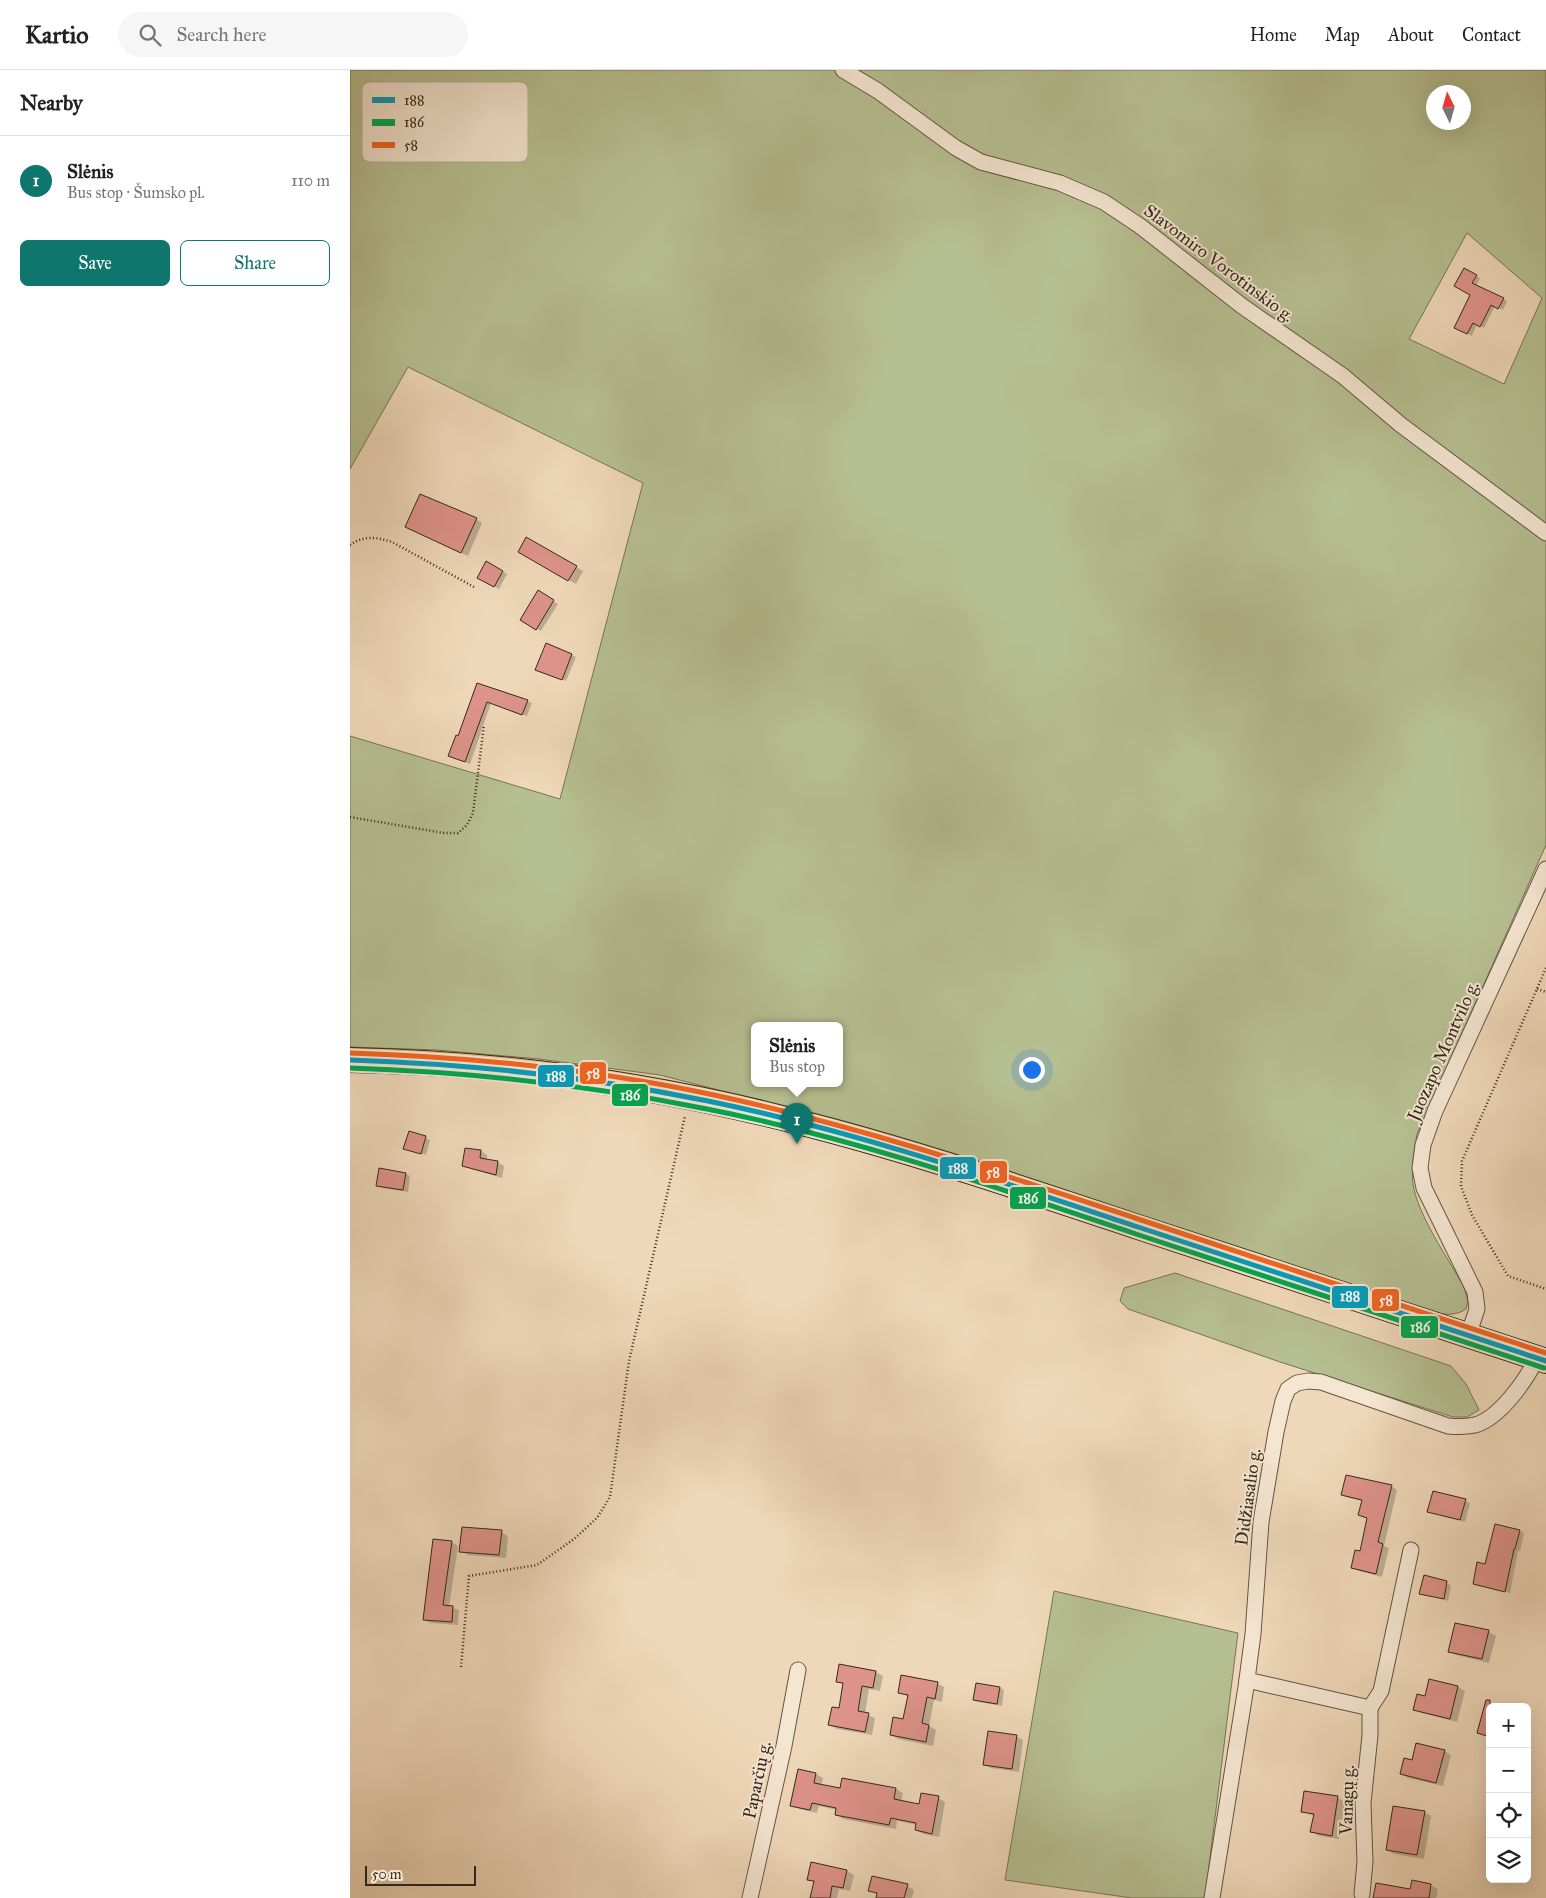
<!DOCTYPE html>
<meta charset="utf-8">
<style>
:root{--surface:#fff;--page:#f6f6f6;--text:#222;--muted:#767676;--line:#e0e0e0;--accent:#0f766e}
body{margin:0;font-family:"IM FELL Great Primer",serif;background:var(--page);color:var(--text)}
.controls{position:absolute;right:15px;bottom:15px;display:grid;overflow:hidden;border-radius:8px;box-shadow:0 5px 20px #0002}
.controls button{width:45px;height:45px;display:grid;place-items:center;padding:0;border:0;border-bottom:1px solid var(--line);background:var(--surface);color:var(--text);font:25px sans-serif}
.compass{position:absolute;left:1076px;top:15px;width:45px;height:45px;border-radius:50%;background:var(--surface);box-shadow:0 5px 20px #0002;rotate:355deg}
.scale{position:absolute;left:15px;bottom:12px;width:111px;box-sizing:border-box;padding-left:5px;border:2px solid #35281c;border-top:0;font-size:14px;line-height:18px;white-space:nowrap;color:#35281c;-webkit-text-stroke:4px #f5e6d2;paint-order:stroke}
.you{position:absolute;left:681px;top:999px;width:18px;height:18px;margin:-12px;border:4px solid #fff;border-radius:50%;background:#1a73e8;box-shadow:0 0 0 8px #1a73e833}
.badge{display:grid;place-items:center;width:32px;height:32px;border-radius:50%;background:var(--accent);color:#fff;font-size:16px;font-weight:700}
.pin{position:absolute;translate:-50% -41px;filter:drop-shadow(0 1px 2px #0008)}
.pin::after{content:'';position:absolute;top:26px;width:18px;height:15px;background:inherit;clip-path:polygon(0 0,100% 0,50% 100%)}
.popup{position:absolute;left:401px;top:952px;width:92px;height:65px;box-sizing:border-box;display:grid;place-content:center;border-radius:8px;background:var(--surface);filter:drop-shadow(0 1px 4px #0005);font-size:16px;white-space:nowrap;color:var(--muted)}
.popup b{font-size:19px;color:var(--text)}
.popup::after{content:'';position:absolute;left:50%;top:100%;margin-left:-10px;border:10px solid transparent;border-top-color:var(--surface)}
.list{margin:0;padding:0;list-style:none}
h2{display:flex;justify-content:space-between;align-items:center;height:65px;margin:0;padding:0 20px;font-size:21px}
h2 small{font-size:16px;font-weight:400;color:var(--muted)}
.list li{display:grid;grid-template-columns:32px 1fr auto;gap:15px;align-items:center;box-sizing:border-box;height:90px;padding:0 20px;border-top:1px solid var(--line)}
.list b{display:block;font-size:19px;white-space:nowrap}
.list p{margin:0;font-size:16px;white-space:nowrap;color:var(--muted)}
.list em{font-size:16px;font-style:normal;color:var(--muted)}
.actions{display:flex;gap:10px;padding:15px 20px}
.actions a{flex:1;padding:11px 0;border:1px solid var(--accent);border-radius:8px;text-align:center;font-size:18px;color:var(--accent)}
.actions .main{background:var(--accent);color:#fff}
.icon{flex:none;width:28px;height:28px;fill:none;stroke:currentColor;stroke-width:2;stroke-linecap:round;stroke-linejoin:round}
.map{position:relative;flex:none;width:1196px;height:1828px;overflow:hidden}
header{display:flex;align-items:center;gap:30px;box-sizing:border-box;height:70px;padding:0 25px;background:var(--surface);border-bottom:1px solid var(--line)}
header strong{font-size:24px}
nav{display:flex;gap:28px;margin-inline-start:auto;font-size:18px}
.search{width:350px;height:45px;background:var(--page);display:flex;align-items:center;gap:12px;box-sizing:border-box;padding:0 18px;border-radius:28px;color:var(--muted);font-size:19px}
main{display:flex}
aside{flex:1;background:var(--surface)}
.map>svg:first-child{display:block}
.green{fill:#b6bf91;stroke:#767456;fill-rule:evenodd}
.shadow{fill:#0003}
.building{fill:#de938b;stroke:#35281c}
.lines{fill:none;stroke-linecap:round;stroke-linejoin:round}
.minor-casing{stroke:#645443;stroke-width:17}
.primary-casing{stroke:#35281c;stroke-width:26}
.path{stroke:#35281c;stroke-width:2.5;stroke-dasharray:1 2.5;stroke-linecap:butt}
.minor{stroke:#f5e6d2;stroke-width:15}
.primary{stroke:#e8bc7c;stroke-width:24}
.bus-1-casing{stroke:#f5e6d2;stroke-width:9}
.bus-2-casing{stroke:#f5e6d2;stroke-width:9}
.bus-3-casing{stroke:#f5e6d2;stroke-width:9}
.bus-1{stroke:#059cbc;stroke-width:5}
.bus-2{stroke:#00a651;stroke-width:5}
.bus-3{stroke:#f26522;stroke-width:5}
.labels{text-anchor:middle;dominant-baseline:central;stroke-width:4;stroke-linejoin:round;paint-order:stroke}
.street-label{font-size:18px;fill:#35281c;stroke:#f5e6d2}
.key{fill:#f5e6d2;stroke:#bbad9b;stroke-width:1}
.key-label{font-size:14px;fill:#35281c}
.line-badge{stroke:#f5e6d2;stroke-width:2}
.badge-label{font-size:14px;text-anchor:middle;font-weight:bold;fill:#fff}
</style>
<header>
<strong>Kartio</strong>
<div class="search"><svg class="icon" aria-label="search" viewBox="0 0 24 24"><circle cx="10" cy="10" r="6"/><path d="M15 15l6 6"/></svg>Search here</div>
<nav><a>Home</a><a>Map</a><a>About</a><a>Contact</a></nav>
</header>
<main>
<aside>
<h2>Nearby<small></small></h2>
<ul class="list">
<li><span class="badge">1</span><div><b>Slėnis</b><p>Bus stop · Šumsko pl.</p></div><em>110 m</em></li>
</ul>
<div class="actions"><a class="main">Save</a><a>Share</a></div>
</aside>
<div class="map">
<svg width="1196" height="1828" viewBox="0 0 1196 1828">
<rect width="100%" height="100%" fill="#efd8b9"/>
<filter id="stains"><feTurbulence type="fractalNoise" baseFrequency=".004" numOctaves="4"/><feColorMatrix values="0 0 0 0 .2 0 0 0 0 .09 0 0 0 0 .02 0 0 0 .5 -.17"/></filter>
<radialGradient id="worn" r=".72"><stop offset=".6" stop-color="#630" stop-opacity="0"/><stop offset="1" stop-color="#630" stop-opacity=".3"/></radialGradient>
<g class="green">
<path d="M0 0H1196V775L1067 1064C1064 1081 1061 1097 1063 1114 1068 1146 1098 1188 1114 1217L1118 1231 1116 1239C1100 1250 1082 1241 1065 1236L446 1040 310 1005 189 989 87 980 0 977V666L210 729 293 413 58 297 0 399ZM1084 22H1114V52H1084ZM1117 163 1192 228 1154 314 1059 269ZM404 955H490V1013H404Z"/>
<path d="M825 1203 1101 1296 1116 1314 1129 1340 1117 1347H1103L930 1292 778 1239 770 1231 774 1218Z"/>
<path d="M704 1521 888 1563 855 1828H782L655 1810Z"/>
</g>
<g class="shadow">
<path d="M1115 200 1130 208 1126 216 1157 231 1153 240 1145 236 1134 258 1127 254 1122 266 1106 257 1122 225Z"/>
<path d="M126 449 132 453 118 486 62 460Z"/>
<path d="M177 469 233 501 226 514 169 482Z"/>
<path d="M136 493 157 504 149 519 128 507Z"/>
<path d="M188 522 208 534 191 561 171 550Z"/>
<path d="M221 585 226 587 216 611 191 601Z"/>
<path d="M128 615 182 633 177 646 141 633 120 694 104 688 109 667Z"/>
<path d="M59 1062 80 1070 76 1085 59 1080Z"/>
<path d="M131 1081 137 1085V1090L147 1092 154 1096 152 1108 121 1099 114 1095Z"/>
<path d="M56 1104 60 1106 58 1122 32 1118 28 1115Z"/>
<path d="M1041 1416 1047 1420 1034 1476 1039 1478 1032 1507 1009 1501 1002 1498 1011 1482 1018 1449 1009 1445 1013 1431 999 1428 993 1425Z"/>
<path d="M1084 1422 1120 1433 1115 1452 1079 1441Z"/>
<path d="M1169 1461 1174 1463 1170 1481H1168L1160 1523 1124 1513 1136 1496Z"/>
<path d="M151 1462 158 1466 156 1488 118 1485 111 1481Z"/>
<path d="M101 1472 108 1476 99 1537 109 1540 108 1555 80 1553 74 1549Z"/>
<path d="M1075 1507 1101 1515 1098 1531 1071 1523Z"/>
<path d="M1139 1562 1146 1566 1139 1593 1106 1585 1099 1581Z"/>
<path d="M526 1602 533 1606 530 1621 519 1619 515 1644 525 1648 522 1665 487 1659 480 1655 490 1639 494 1615 488 1611Z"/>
<path d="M587 1613 594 1617 592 1632 584 1630 579 1656 586 1660 583 1676 548 1669 541 1665 554 1651 559 1627 549 1622Z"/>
<path d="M1108 1617 1115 1621 1107 1652 1072 1643 1065 1639 1076 1627Z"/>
<path d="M650 1618 654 1620 652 1636 629 1632 624 1630Z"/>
<path d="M666 1666 673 1670 669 1702 641 1698 634 1694Z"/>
<path d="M1094 1681 1101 1685 1093 1716 1058 1708 1051 1704Z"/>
<path d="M449 1701 466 1704 473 1708 471 1716 491 1720 493 1709 546 1719 553 1723 551 1732 570 1735 588 1728 595 1732 589 1767 573 1764 566 1760 567 1755 547 1751 546 1759 493 1749 486 1745 487 1740 469 1736 467 1743 449 1739 442 1735Z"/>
<path d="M955 1722 988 1728 995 1732 989 1769 969 1766 962 1762 964 1746 952 1741Z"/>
<path d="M1074 1742 1081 1746 1074 1789 1044 1784 1037 1780Z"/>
<path d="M462 1793 497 1801 504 1805 500 1821 489 1819 487 1828H462L465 1813 459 1809Z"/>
<path d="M1063 1812 1081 1815 1088 1819 1086 1828H1024L1061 1821Z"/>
<path d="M557 1816 564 1820 562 1828H527L528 1825 520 1820Z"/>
</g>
<g class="building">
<path d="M1114 198 1127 205 1122 213 1154 228 1148 239 1141 235 1130 257 1123 253 1117 264 1104 258 1120 225 1104 216Z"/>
<path d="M70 424 127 448 111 483 55 457Z"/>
<path d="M176 467 227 496 218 511 168 482Z"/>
<path d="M136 491 153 501 144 517 127 508Z"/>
<path d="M188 520 204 530 186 560 170 550Z"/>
<path d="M196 573 222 584 212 610 185 600Z"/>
<path d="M127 613 178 630 172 645 137 632 115 692 98 686 106 665 108 666Z"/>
<path d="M59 1061 76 1066 71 1084 53 1079Z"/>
<path d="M115 1078 131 1080 130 1088 148 1091 146 1105 112 1096Z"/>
<path d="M29 1098 56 1103 53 1120 26 1116Z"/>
<path d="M996 1405 1042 1415 1028 1472 1033 1474 1026 1504 1001 1498 1005 1480 1010 1481 1017 1448 1008 1445 1012 1430 991 1425Z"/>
<path d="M1083 1421 1116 1429 1110 1450 1077 1442Z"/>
<path d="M1145 1454 1170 1460 1165 1479H1164L1155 1522 1123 1514 1127 1492 1135 1494Z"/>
<path d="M112 1457 152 1460 149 1485 109 1482Z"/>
<path d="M83 1469 102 1471 93 1535 103 1536 102 1552 73 1550Z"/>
<path d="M1074 1505 1097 1511 1094 1529 1069 1524Z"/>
<path d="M1105 1553 1139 1560 1132 1589 1098 1582Z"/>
<path d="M489 1594 526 1601 523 1618 512 1616 508 1641 519 1643 515 1662 478 1655 482 1637 489 1638 493 1613 486 1612Z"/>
<path d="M551 1605 588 1612 585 1629 577 1627 572 1653 579 1655 576 1672 540 1665 543 1647 553 1649 558 1625 548 1623Z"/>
<path d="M1079 1609 1108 1616 1100 1649 1063 1640 1067 1624 1075 1626Z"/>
<path d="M626 1613 650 1617 647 1634 623 1630Z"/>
<path d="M1136 1630H1140V1667L1127 1663Z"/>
<path d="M638 1661 667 1665 662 1699 633 1695Z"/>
<path d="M1066 1673 1095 1680 1086 1713 1050 1704 1054 1688 1062 1690Z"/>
<path d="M448 1699 466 1703 464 1713 490 1718 492 1708 546 1718 544 1729 569 1734 571 1723 589 1726 582 1764 565 1760 566 1753 541 1748 539 1755 485 1745 486 1738 462 1733 460 1740 440 1736Z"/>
<path d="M954 1721 988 1726 982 1766 960 1762 964 1744 951 1742Z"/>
<path d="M1043 1736 1075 1741 1067 1785 1036 1780Z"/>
<path d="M461 1792 497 1800 493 1818 482 1816 480 1828H460L464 1811 457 1810Z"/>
<path d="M522 1806 558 1814 554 1828H526L527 1823 518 1821Z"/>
<path d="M1062 1810 1081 1814 1079 1828H1023L1026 1813 1060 1819Z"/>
</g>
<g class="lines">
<defs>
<g id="minor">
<path d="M493 0 528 21 606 78 631 92 710 113 754 132 790 156 892 236 993 306 1051 355 1196 463"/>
<path d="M1118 1266 1127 1239 1125 1222 1074 1118 1070 1098 1073 1075 1085 1041 1196 799"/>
<path d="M897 1610 1020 1638V1665L1013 1733 1015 1792 1012 1824"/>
<path d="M1020 1638 1031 1621 1061 1480"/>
<path d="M400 1828 434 1676 448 1600"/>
<path d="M862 1828 896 1617 903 1564 911 1452 926 1362 933 1331 938 1319 947 1313 958 1311 971 1312 1098 1356C1108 1357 1116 1357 1125 1355 1150 1348 1176 1310 1187 1288"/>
</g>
<path id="primary" d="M0 990C161 993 324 1018 479 1060 583 1088 686 1123 788 1157 924 1202 1060 1246 1196 1291"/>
</defs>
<use href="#minor" class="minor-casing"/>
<use href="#primary" class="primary-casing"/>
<g class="path">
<path d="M0 475C14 465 27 467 42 472L124 517"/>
<path d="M0 747 94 763H108L117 755 123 743 134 655"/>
<path d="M1196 898 1112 1091 1111 1116 1122 1145 1158 1206 1196 1219"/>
<path d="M1187 919 1196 922"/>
<path d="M111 1597 119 1506 187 1495 224 1469 247 1448 260 1427 279 1291 335 1046"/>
</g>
<use href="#minor" class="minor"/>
<use href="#primary" class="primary"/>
<defs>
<path id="bus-1" d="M0 990C121 994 240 1007 358 1031 505 1061 646 1110 788 1157 924 1202 1060 1246 1196 1291"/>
<path id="bus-2" d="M0 998C120 1002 239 1015 357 1039 504 1068 645 1117 786 1164 922 1209 1058 1253 1194 1298"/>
<path id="bus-3" d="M0 983C123 987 244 999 364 1025 509 1056 648 1103 788 1149 924 1194 1060 1238 1196 1283"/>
</defs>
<use href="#bus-1" class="bus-1-casing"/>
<use href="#bus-2" class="bus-2-casing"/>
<use href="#bus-3" class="bus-3-casing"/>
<use href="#bus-1" class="bus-1"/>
<use href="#bus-2" class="bus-2"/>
<use href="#bus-3" class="bus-3"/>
</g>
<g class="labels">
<g class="street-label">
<text transform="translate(869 193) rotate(37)">Slavomiro Vorotinskio g.</text>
<text transform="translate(1093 981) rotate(-66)">Juozapo Montvilo g.</text>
<text transform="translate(898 1427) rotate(-82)">Didžiasalio g.</text>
<text transform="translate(407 1710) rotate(-78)">Paparčių g.</text>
<text transform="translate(997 1730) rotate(-88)">Vanagų g.</text>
</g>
</g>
<rect x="12" y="12" width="166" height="80" rx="8" class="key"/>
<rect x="22" y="27" width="23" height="6" fill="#059cbc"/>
<rect x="22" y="49" width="23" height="7" fill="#00a651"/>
<rect x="22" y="72" width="23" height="6" fill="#f26522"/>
<g class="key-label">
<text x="54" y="35">188</text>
<text x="54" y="57">186</text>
<text x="54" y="80">58</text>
</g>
<g class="line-badge">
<rect x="229" y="991" width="28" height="24" rx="5" fill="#f26522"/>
<rect x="187" y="994" width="38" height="24" rx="5" fill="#059cbc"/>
<rect x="261" y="1013" width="38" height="24" rx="5" fill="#00a651"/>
<rect x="589" y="1086" width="38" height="24" rx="5" fill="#059cbc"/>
<rect x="629" y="1090" width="29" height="24" rx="5" fill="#f26522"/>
<rect x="659" y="1116" width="38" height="24" rx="5" fill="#00a651"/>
<rect x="981" y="1215" width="38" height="24" rx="5" fill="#059cbc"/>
<rect x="1021" y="1218" width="29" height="24" rx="5" fill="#f26522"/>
<rect x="1050" y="1245" width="39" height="24" rx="5" fill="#00a651"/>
</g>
<g class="badge-label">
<text x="243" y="1008">58</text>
<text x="206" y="1011">188</text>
<text x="280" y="1030">186</text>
<text x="608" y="1103">188</text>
<text x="643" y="1107">58</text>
<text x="678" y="1133">186</text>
<text x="1000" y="1231">188</text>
<text x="1036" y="1235">58</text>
<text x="1070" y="1262">186</text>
</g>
<rect width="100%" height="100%" filter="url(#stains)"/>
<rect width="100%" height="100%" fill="url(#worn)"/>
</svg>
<div class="controls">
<button>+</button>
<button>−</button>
<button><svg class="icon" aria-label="locate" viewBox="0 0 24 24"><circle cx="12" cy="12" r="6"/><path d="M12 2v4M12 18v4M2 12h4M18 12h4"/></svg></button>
<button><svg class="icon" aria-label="layers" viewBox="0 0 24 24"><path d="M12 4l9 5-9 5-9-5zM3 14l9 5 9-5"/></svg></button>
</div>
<svg class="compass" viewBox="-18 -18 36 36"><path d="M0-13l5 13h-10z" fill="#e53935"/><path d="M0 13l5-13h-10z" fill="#767676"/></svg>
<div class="scale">50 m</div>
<div class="you"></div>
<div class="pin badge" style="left:447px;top:1074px">1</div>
<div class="popup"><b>Slėnis</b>Bus stop</div>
</div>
</main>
